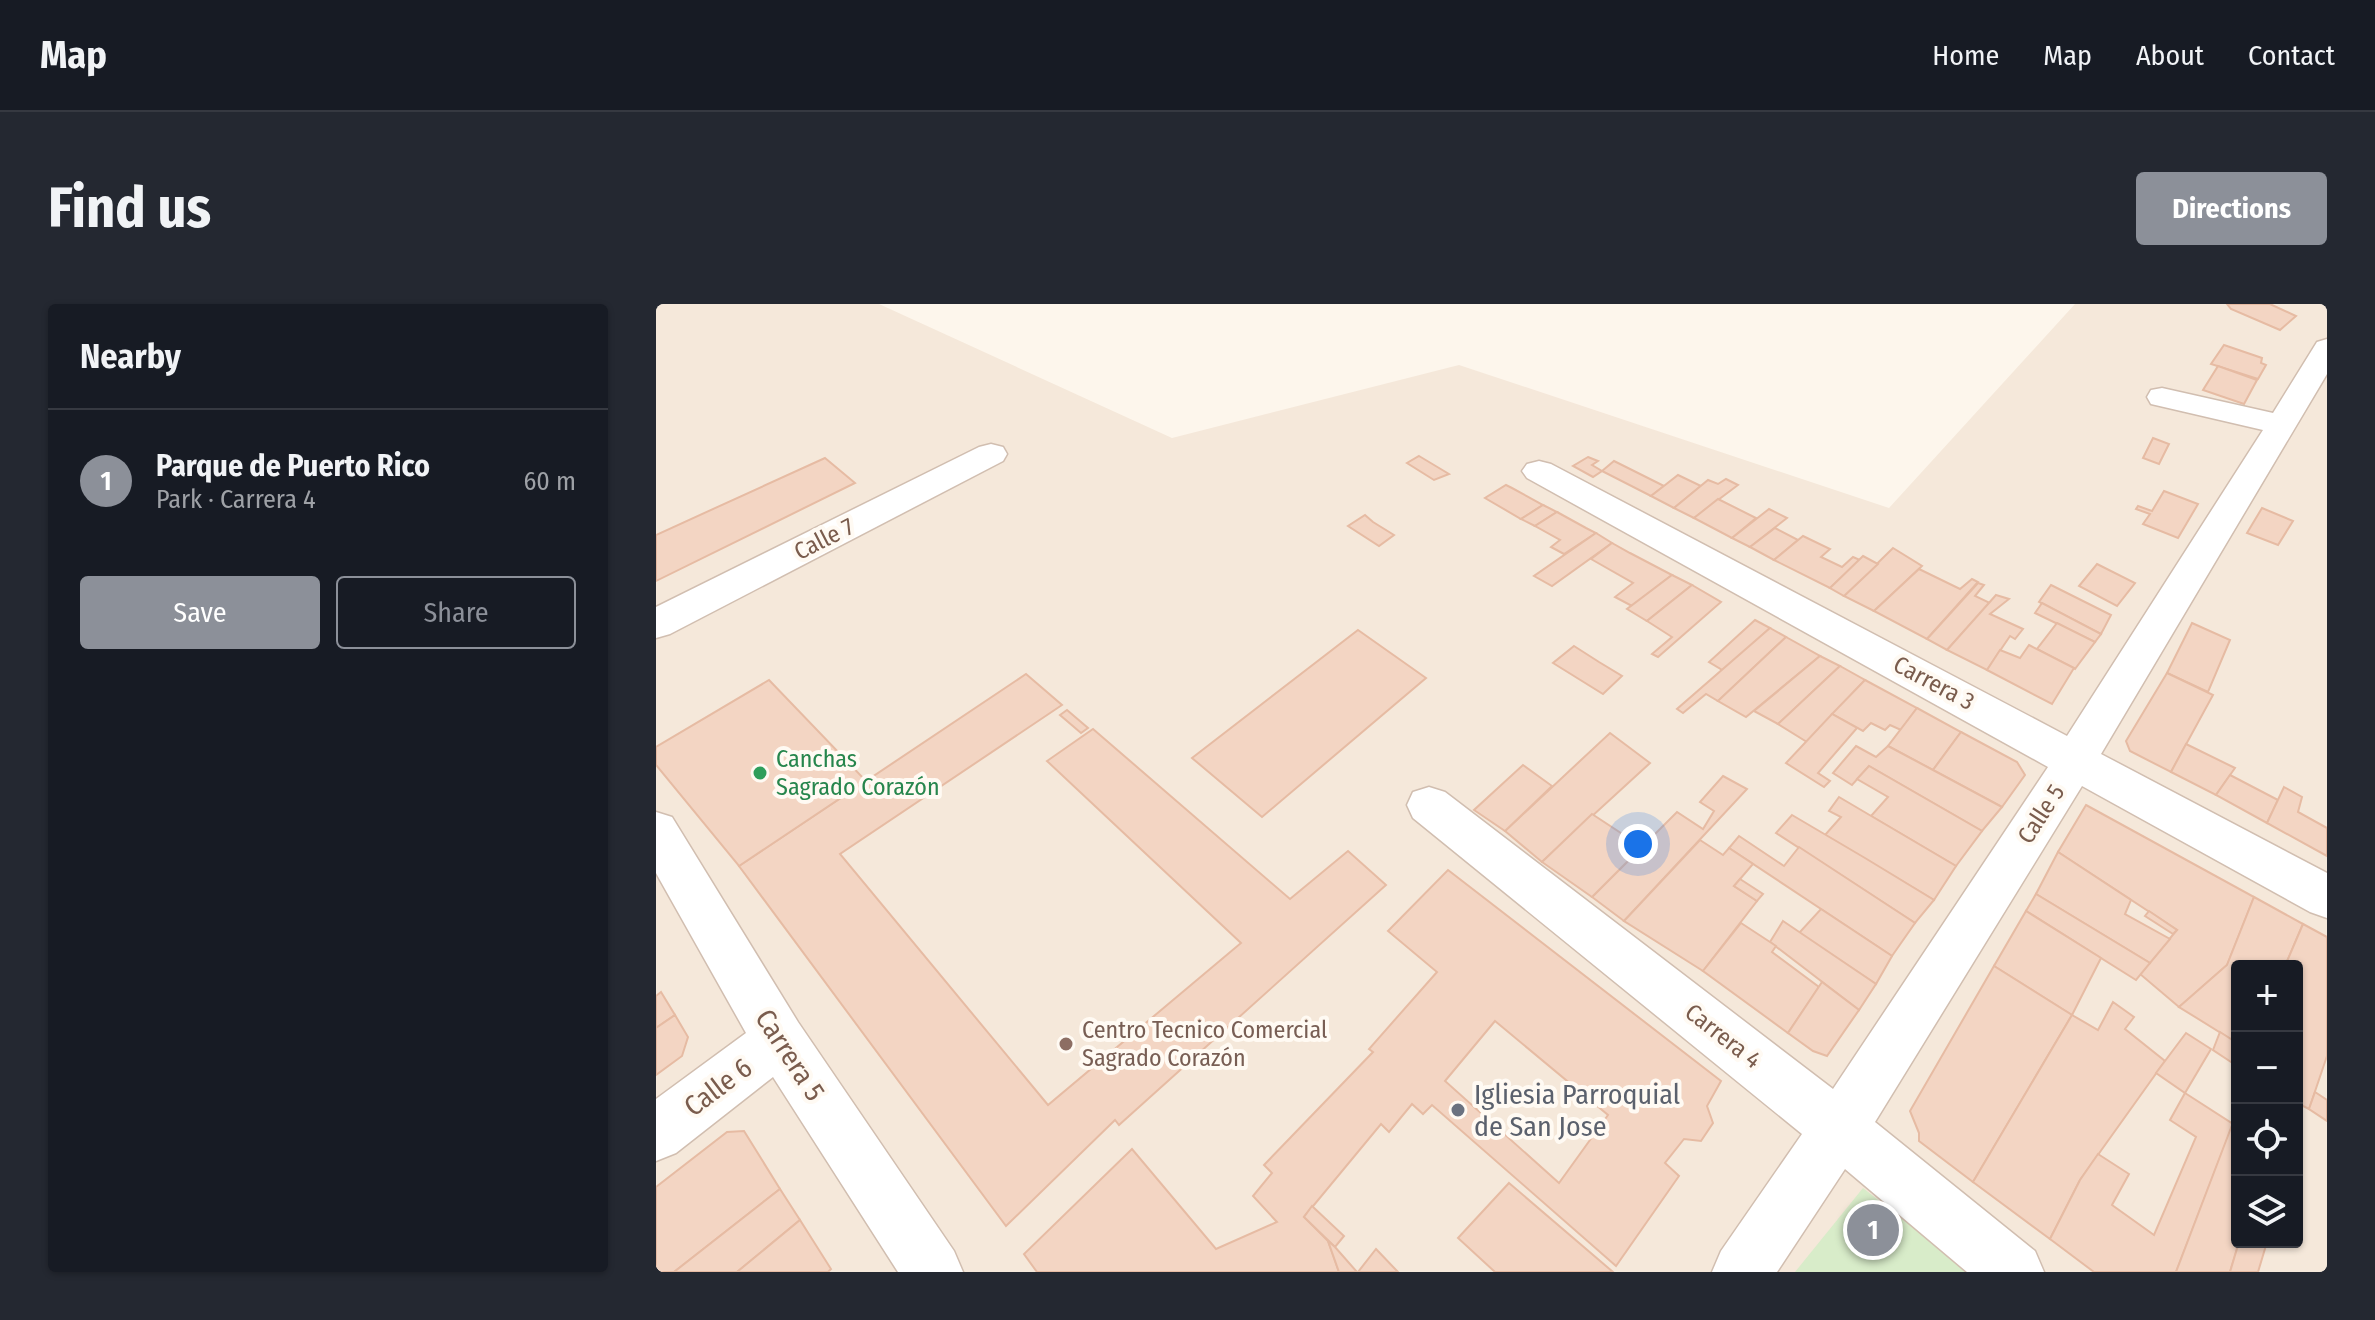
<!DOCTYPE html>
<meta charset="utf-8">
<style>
:root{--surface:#171b24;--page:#242831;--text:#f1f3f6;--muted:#9ea1a6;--line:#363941;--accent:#8c9099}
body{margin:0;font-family:"Fira Sans Condensed",sans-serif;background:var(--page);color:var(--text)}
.controls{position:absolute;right:24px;bottom:24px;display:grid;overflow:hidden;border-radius:8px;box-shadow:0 2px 6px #0004}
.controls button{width:72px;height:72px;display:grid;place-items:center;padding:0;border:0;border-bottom:2px solid var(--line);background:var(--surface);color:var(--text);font:40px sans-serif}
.you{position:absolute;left:982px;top:540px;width:28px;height:28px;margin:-20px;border:6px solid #fff;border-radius:50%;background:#1a73e8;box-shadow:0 0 0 12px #1a73e833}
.badge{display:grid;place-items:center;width:52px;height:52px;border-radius:50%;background:var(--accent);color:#fff;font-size:26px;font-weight:700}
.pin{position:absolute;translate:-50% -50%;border:4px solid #fff;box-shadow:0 2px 8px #0006}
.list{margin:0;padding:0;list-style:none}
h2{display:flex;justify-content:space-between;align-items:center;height:104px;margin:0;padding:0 32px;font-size:34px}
h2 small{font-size:26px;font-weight:400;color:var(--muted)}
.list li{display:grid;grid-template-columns:52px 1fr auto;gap:24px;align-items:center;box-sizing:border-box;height:144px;padding:0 32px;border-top:2px solid var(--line)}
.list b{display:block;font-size:30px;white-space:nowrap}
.list p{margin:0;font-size:26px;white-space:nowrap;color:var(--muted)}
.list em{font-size:26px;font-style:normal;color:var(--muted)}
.actions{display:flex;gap:16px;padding:24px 32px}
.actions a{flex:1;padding:18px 0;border:2px solid var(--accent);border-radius:8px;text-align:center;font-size:28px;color:var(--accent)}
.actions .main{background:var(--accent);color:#fff}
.icon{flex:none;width:44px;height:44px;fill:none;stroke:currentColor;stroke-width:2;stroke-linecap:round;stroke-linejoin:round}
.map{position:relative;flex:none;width:1671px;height:968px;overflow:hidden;border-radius:8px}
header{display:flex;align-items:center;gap:48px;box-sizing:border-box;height:112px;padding:0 40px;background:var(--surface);border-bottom:2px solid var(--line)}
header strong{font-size:38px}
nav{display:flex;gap:44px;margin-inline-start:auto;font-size:28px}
.intro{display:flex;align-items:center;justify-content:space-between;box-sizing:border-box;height:192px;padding:0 48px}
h1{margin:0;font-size:56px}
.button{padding:20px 36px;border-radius:8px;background:var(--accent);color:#fff;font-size:28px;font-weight:700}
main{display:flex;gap:48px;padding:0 48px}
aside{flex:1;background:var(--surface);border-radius:8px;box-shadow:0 2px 6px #0004}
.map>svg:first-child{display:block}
.residential{fill:#f5e8da;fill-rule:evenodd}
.green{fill:#d8ecc9}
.building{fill:#f3d5c3;stroke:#e6bba3;stroke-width:2;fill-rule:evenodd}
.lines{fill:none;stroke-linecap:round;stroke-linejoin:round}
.minor-casing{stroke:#d1beb0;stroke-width:3}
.minor{fill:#fff;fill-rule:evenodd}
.leisure-dot{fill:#2e9e5b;stroke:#fffaf3;stroke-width:3}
.education-dot{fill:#8d6e63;stroke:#fffaf3;stroke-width:3}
.worship-dot{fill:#6b7280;stroke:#fffaf3;stroke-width:3}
.labels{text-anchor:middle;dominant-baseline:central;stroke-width:8;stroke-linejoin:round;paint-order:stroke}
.street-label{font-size:24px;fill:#7a5c4d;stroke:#fffaf3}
.leisure-label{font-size:24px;fill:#27864d;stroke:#fffaf3;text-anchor:start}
.education-label{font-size:24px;fill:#785e54;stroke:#fffaf3;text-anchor:start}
.near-street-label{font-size:28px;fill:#7a5c4d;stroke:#fffaf3}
.near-worship-label{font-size:28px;fill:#5b616d;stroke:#fffaf3;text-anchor:start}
</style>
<header>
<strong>Map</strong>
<nav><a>Home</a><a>Map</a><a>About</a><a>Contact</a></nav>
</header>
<div class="intro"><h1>Find us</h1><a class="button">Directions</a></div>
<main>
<aside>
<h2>Nearby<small></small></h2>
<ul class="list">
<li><span class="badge">1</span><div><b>Parque de Puerto Rico</b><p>Park · Carrera 4</p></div><em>60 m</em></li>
</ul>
<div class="actions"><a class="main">Save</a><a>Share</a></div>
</aside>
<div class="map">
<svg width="1671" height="968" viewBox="0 0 1671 968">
<rect width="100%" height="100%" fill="#fdf6ec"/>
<path class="residential" d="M0 0H223L516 134 803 61 1233 204 1419 0H1671V968H0ZM1581 662H1641V938H1581Z"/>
<path class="green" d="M1207 884 1314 968H1139Z"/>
<g class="building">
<path d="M1571 0H1614L1640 12 1624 26 1575 5Z"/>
<path d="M1568 41 1606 54 1605 59 1610 61 1602 75 1555 60Z"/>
<path d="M1562 62 1601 76 1588 100 1547 86Z"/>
<path d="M1497 134 1513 140 1503 160 1487 154Z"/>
<path d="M763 152 793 170 778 176 751 159Z"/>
<path d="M932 153 942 157 936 161 946 167 937 173 917 162Z"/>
<path d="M169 154 199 179 0 277V231Z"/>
<path d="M958 157 1008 182 995 192 946 167Z"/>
<path d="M1022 171 1045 182 1018 204 995 192Z"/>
<path d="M1070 175 1082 181 1038 214 1018 204 1052 176 1062 180Z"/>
<path d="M850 181 856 184 887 201 865 215 829 194Z"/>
<path d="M1508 187 1542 200 1522 234 1487 220 1494 210 1480 205 1482 202 1496 207Z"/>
<path d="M1062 195 1100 214 1076 234 1038 214Z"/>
<path d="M887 201 901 208 879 222 865 215Z"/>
<path d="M1606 204 1637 217 1622 241 1591 229Z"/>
<path d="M1113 205 1131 214 1094 243 1076 234Z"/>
<path d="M901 208 930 224 940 229 908 250 895 243 904 236 879 222Z"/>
<path d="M709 211 717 218 738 231 723 242 692 222Z"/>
<path d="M1119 224 1142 236 1118 256 1094 243Z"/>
<path d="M940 229 956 239 896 282 878 272Z"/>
<path d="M1147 232 1174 245 1165 253 1186 263 1197 253 1204 256 1174 284 1118 256Z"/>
<path d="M956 239 974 249 1016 271 976 302 959 293 977 279 935 255Z"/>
<path d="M1237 244 1266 262 1218 307 1188 292Z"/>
<path d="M1207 252 1222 260 1188 292 1174 284Z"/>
<path d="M1441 260 1479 279 1461 302 1423 282Z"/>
<path d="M1263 265 1304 285 1316 275 1322 278 1271 335 1218 307Z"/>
<path d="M1016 271 1036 281 991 317 971 305Z"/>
<path d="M1322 279 1328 281 1319 292 1334 299 1291 346 1271 335Z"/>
<path d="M1036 281 1065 298 1002 353 996 350 1016 333 991 317Z"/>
<path d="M1395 281 1455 311 1445 330 1383 298Z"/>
<path d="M1340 291 1353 295 1334 310 1367 325 1359 335 1354 332 1331 366 1291 346Z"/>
<path d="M1386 299 1445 330 1439 338 1379 309Z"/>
<path d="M1099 316 1114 324 1068 367 1053 358Z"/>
<path d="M1401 319 1439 338 1419 365 1381 345Z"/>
<path d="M1536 319 1574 336 1552 388 1511 369Z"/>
<path d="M1114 324 1130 333 1062 397 1050 390 1027 409 1021 405Z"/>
<path d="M702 326 770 374 606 513 536 454Z"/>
<path d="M1130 333 1164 352 1090 413 1062 397Z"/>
<path d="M1373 341 1418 364 1396 400 1331 366 1344 346 1364 354Z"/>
<path d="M918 342 943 358 966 372 947 390 897 359Z"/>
<path d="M1164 352 1184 362 1122 420 1098 407Z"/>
<path d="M1184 362 1209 376 1151 438 1122 420Z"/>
<path d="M1511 369 1557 391 1515 468 1474 447 1470 437Z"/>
<path d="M370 370 406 401 184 550 392 801 585 639 391 457 437 425 634 595 692 547 730 581 463 821 459 816 350 922 83 562Z"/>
<path d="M113 376 210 477 83 562 0 461V443Z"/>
<path d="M1209 376 1261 404 1245 426 1234 421 1229 426 1215 419 1207 427 1176 410Z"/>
<path d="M1261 404 1305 428 1277 466 1232 442Z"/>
<path d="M411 406 432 424 425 429 404 411Z"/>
<path d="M1176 410 1201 424 1162 469 1174 477 1168 483 1130 459Z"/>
<path d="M1305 428 1361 458 1369 471 1346 503 1277 466Z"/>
<path d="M954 429 994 459 886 558 849 527Z"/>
<path d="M1530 440 1579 464 1560 491 1515 468Z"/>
<path d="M1200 442 1220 453 1232 442 1346 503 1326 527 1213 462 1196 481 1177 469Z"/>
<path d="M867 461 896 482 849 527 818 506Z"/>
<path d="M1213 462 1326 527 1300 562 1215 512 1232 493 1201 475Z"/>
<path d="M1574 471 1622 496 1611 519 1560 491Z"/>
<path d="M1067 472 1091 485 968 617 936 593 1021 508 1047 525 1058 507 1044 498Z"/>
<path d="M1628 483 1646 493 1642 508 1671 524V552L1611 519Z"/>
<path d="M1183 493 1300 562 1278 596 1169 531 1185 513 1173 507Z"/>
<path d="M1430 501 1598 593 1571 661 1523 703 1484 670 1521 626 1402 548Z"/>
<path d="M936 510 986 543 936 593 886 558Z"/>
<path d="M1136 511 1209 554 1278 596 1259 619 1120 529Z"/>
<path d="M1083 532 1128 562 1143 543 1259 619 1236 652 1073 544Z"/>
<path d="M1044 536 1067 551 1073 544 1097 560 1078 582 1101 597 1047 667 968 617Z"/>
<path d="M1402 548 1475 596 1469 610 1514 635 1494 659 1380 590Z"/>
<path d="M792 566 1065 777 1051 802 1057 819 1045 837 1028 835 1009 859 1023 872 960 962 776 801 767 810 756 800 733 828 725 820 648 913 672 937 683 968H381L368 950 476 845 560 945 621 918 597 892 616 869 608 861 717 748 713 745 781 668 732 627ZM839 717 952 811 903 879 789 777Z"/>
<path d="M1084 575 1107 590 1101 597 1078 582Z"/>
<path d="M1380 590 1494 659 1480 676 1370 607Z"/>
<path d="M1598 593 1647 620 1629 662H1581V739L1523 703 1571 661Z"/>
<path d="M1165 605 1236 652 1220 680 1143 629Z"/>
<path d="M1370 607 1445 654 1416 711 1338 662Z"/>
<path d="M1493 607 1521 626 1517 630 1489 612Z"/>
<path d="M1127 617 1220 680 1203 706 1114 638Z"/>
<path d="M1085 619 1114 638 1120 642 1116 648 1163 683 1132 729 1047 667Z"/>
<path d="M1647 620 1671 633V752L1653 805 1641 799V662H1629Z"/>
<path d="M1338 662 1416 711 1317 878 1263 837V829L1254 807Z"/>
<path d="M1166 678 1203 706 1171 752 1157 747 1132 729Z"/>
<path d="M5 688 19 711 0 724V692Z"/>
<path d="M1457 698 1478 713 1469 725 1509 757 1424 876 1394 935 1317 878 1416 711 1442 726Z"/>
<path d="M19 711 32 733 26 752 0 771V724Z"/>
<path d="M1564 728 1581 739V762L1557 746Z"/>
<path d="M1530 729 1555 745 1529 789 1500 769Z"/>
<path d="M1659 788 1671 796V817L1653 805Z"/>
<path d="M1529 789 1577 820 1520 968H1438L1394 935 1424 876 1442 850 1473 870 1456 901 1498 931 1540 833 1514 816Z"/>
<path d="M1581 808 1583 938 1574 968H1520Z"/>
<path d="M88 827 124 885 18 968H0V883L71 828Z"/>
<path d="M853 879 957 968H839L802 934Z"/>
<path d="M124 885 144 916 81 968H18Z"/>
<path d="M656 902 688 932 679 943 648 913Z"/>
<path d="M144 916 175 965 172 968H81Z"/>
<path d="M672 937 679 943 701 968H683Z"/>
<path d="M1583 938H1611L1602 968H1574Z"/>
<path d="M720 945 742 968H702Z"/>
</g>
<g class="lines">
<defs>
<g id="minor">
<path d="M1671 35V70L1445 450 1671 569V614L1654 608 1426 482 1219 818 1379 947 1388 968H1311L1189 865 1121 968H1056L1065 947 1146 830 757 514 751 501 757 488 773 483 789 488 1177 785 1392 463 871 174 866 167 871 160 883 157 895 160 1411 432 1607 126 1495 100 1491 93 1495 86 1506 84 1617 109 1661 38Z"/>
<path d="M335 140 347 143 351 150 347 157 14 330 0 334V303L323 143Z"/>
<path d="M0 508 16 513 142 718 298 947 307 968H242L117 773 20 849 0 857V795L90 729 0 569Z"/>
</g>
</defs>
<use href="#minor" class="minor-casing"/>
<use href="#minor" class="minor"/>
</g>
<circle class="leisure-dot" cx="104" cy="469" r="8"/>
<circle class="education-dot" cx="410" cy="740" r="8"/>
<circle class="worship-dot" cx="802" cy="806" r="8"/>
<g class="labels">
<g class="street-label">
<text transform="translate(168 235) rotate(-27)">Calle 7</text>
<text transform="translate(1278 379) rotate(28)">Carrera 3</text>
<text transform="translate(1385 510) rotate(-57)">Calle 5</text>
<text transform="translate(1067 732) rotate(38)">Carrera 4</text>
</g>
<g class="leisure-label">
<text x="120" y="455">Canchas<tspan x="120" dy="28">Sagrado Corazón</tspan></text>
</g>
<g class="education-label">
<text x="426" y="726">Centro Tecnico Comercial<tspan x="426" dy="28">Sagrado Corazón</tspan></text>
</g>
<g class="near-street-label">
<text transform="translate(134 751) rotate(57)">Carrera 5</text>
<text transform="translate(62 783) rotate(-37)">Calle 6</text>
</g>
<g class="near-worship-label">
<text x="818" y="790">Igliesia Parroquial<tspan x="818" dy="32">de San Jose</tspan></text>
</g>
</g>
</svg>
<div class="controls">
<button>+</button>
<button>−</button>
<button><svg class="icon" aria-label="locate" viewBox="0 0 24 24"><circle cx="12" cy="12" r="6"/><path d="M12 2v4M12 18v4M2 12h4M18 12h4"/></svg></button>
<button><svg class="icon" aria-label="layers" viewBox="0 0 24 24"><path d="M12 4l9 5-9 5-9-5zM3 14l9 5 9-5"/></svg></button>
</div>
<div class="you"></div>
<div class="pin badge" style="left:1217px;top:926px">1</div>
</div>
</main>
